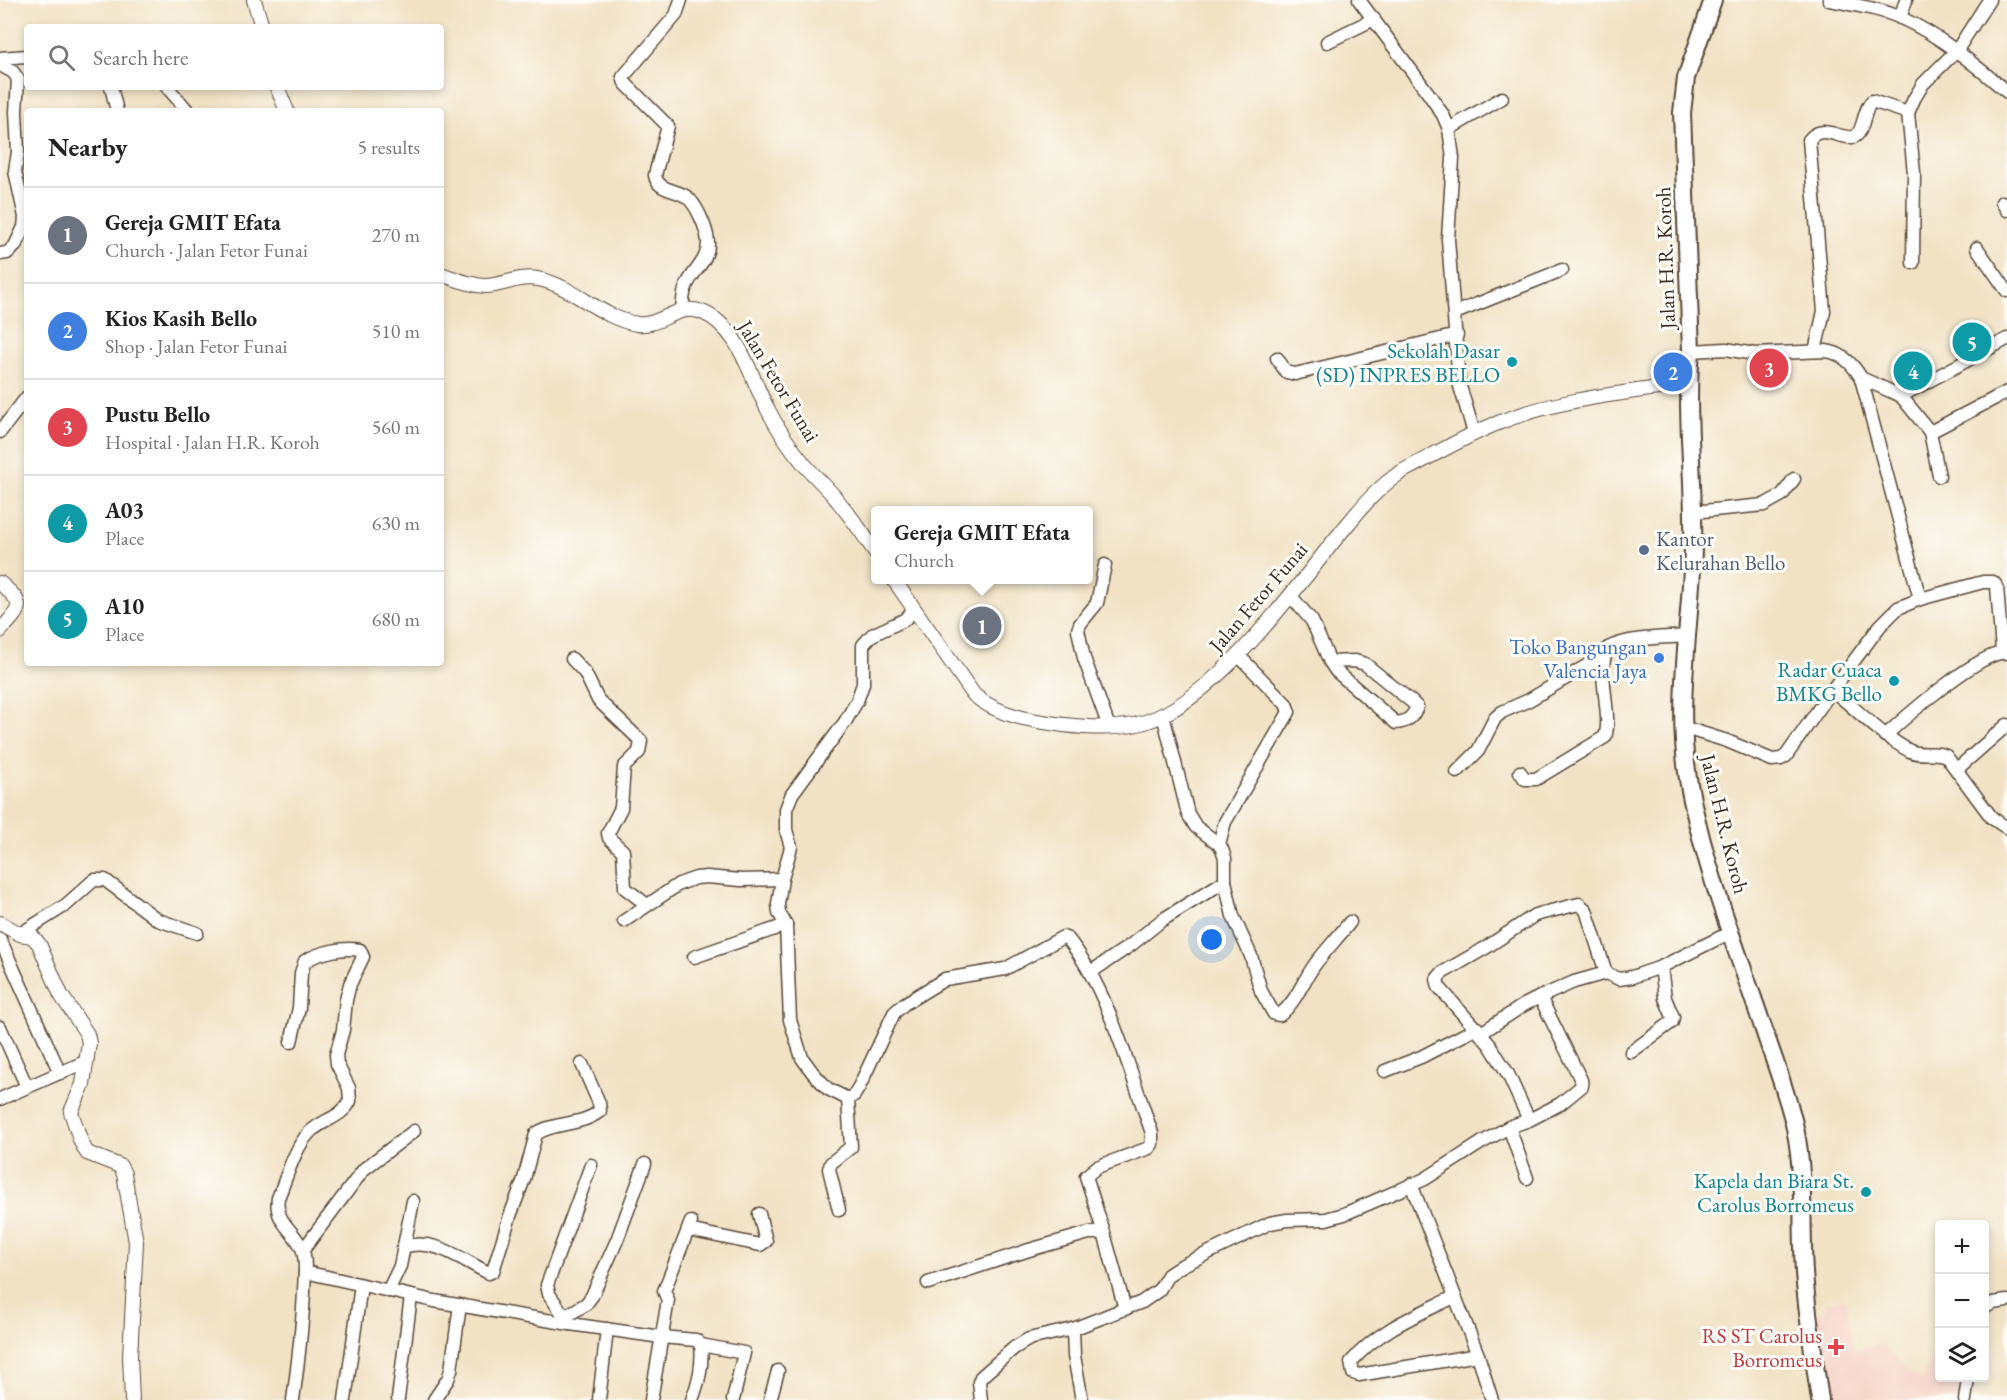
<!DOCTYPE html>
<meta charset="utf-8">
<style>
:root{--surface:#fff;--page:#f6f6f6;--text:#222;--muted:#767676;--line:#e0e0e0;--accent:#111827}
body{margin:0;font-family:"EB Garamond",serif;background:var(--page);color:var(--text)}
.controls{position:absolute;right:18px;bottom:18px;display:grid;overflow:hidden;border-radius:6px;box-shadow:0 3px 9px #0003}
.controls button{width:54px;height:54px;display:grid;place-items:center;padding:0;border:0;border-bottom:2px solid var(--line);background:var(--surface);color:var(--text);font:30px sans-serif}
.you{position:absolute;left:1212px;top:940px;width:21px;height:21px;margin:-15px;border:4px solid #fff;border-radius:50%;background:#1a73e8;box-shadow:0 0 0 9px #1a73e833}
.badge{display:grid;place-items:center;width:39px;height:39px;border-radius:50%;background:var(--accent);color:#fff;font-size:20px;font-weight:700}
.pin{position:absolute;translate:-50% -50%;border:3px solid #fff;box-shadow:0 2px 6px #0006}
.popup{position:absolute;left:871px;top:506px;width:222px;height:78px;box-sizing:border-box;display:grid;place-content:center;border-radius:6px;background:var(--surface);filter:drop-shadow(0 2px 4px #0005);font-size:20px;white-space:nowrap;color:var(--muted)}
.popup b{font-size:22px;color:var(--text)}
.popup::after{content:'';position:absolute;left:50%;top:100%;margin-left:-12px;border:12px solid transparent;border-top-color:var(--surface)}
.list{margin:0;padding:0;list-style:none}
h2{display:flex;justify-content:space-between;align-items:center;height:78px;margin:0;padding:0 24px;font-size:26px}
h2 small{font-size:20px;font-weight:400;color:var(--muted)}
.list li{display:grid;grid-template-columns:39px 1fr auto;gap:18px;align-items:center;box-sizing:border-box;height:96px;padding:0 24px;border-top:2px solid var(--line)}
.list b{display:block;font-size:22px;white-space:nowrap}
.list p{margin:0;font-size:20px;white-space:nowrap;color:var(--muted)}
.list em{font-size:20px;font-style:normal;color:var(--muted)}
.icon{flex:none;width:33px;height:33px;fill:none;stroke:currentColor;stroke-width:2;stroke-linecap:round;stroke-linejoin:round}
.map{position:relative;flex:none;width:2007px;height:1400px;overflow:hidden}
.search{position:absolute;background:var(--surface);box-shadow:0 3px 9px #0003;left:24px;top:24px;width:420px;height:66px;display:flex;align-items:center;gap:15px;box-sizing:border-box;padding:0 21px;border-radius:6px;color:var(--muted);font-size:22px}
.panel{position:absolute;background:var(--surface);box-shadow:0 3px 9px #0003;left:24px;top:108px;width:420px;height:558px;border-radius:6px}
.map>svg:first-child{display:block}
.built{fill:#f6d2c5}
.lines{fill:none;stroke-linecap:round;stroke-linejoin:round}
.minor-casing{stroke:#564637;stroke-width:15}
.tertiary-casing{stroke:#564637;stroke-width:16}
.secondary-casing{stroke:#564637;stroke-width:20}
.minor{stroke:#fff;stroke-width:12}
.tertiary{stroke:#fff;stroke-width:14}
.secondary{stroke:#fff;stroke-width:16}
.culture-dot{fill:#0f9aa8;stroke:#fdfcf7;stroke-width:2}
.service-dot{fill:#5c6f8a;stroke:#fdfcf7;stroke-width:2}
.shop-dot{fill:#3f7fe0;stroke:#fdfcf7;stroke-width:2}
.health-dot{fill:#e0444e;stroke:#fdfcf7;stroke-width:2}
.labels{text-anchor:middle;dominant-baseline:central;stroke-width:6;stroke-linejoin:round;paint-order:stroke}
.street-label{font-size:21px;fill:#3b2a1e;stroke:#fdfcf7}
.culture-label{font-size:21px;fill:#0d838f;stroke:#fdfcf7;text-anchor:end}
.service-label{font-size:21px;fill:#4e5e75;stroke:#fdfcf7;text-anchor:start}
.shop-label{font-size:21px;fill:#366cbe;stroke:#fdfcf7;text-anchor:end}
.health-label{font-size:21px;fill:#be3a42;stroke:#fdfcf7;text-anchor:end}
</style>
<div class="map">
<svg width="2007" height="1400" viewBox="0 0 2007 1400">
<rect width="100%" height="100%" fill="#fdfcf7"/>
<filter id="ink" filterUnits="userSpaceOnUse"><feTurbulence type="fractalNoise" baseFrequency=".0167" numOctaves="2"/><feDisplacementMap in="SourceGraphic" scale="12" xChannelSelector="R" yChannelSelector="G"/><feConvolveMatrix kernelMatrix="1 2 1 2 8 2 1 2 1" color-interpolation-filters="sRGB"/></filter>
<filter id="wash" filterUnits="userSpaceOnUse"><feTurbulence type="fractalNoise" baseFrequency=".008" numOctaves="4" result="noise"/><feDisplacementMap in="SourceGraphic" scale="24" xChannelSelector="R" yChannelSelector="G"/><feGaussianBlur stdDeviation="1.35" result="paint"/><feColorMatrix in="noise" values="0 0 0 0 0 0 0 0 0 0 0 0 0 0 0 0 0 1.4 0 .05"/><feComposite in="paint" operator="in"/></filter>
<g filter="url(#wash)">
<rect width="100%" height="100%" fill="#f1e2c4"/>
<g class="built">
<path d="M1762 368 1796 369 1795 382H1774V386H1765V380H1761Z"/>
<path d="M1846 1299 1854 1350 1881 1344 1921 1381 1939 1342 1940 1378H1962L1959 1400H1827L1814 1315 1827 1313 1826 1302Z"/>
</g>
</g>
<g filter="url(#ink)">
<g class="lines">
<defs>
<g id="minor">
<path d="M681 0 676 15 623 77 625 83 668 126 655 175C657 191 676 189 687 197 697 205 707 229 708 242 709 261 692 271 686 287 683 293 683 302 682 310"/>
<path d="M1359 0 1431 97 1443 115 1449 129 1453 158 1448 239 1459 383 1474 433"/>
<path d="M1829 0C1853 5 1879 8 1901 18 1941 36 1974 64 2007 92"/>
<path d="M1900 18 1906 0"/>
<path d="M1327 42 1374 19"/>
<path d="M0 58 27 56"/>
<path d="M0 65 13 72 18 79 16 112 18 152 15 171 25 217 24 227 15 246 7 253 0 254"/>
<path d="M111 87 117 111"/>
<path d="M167 87 188 111"/>
<path d="M1449 129 1502 98"/>
<path d="M2002 202 2007 210"/>
<path d="M1977 248 2007 291"/>
<path d="M1913 263 1914 173 1908 113 1914 99 1923 84 1957 50 1989 0"/>
<path d="M1455 313 1562 270"/>
<path d="M1691 351 1726 349 1754 354 1826 351C1842 353 1853 364 1861 378L1920 599"/>
<path d="M1815 351 1824 311 1809 140C1821 123 1838 139 1853 137 1864 135 1863 109 1872 101L1908 113"/>
<path d="M1277 358 1286 372 1295 374 1457 335"/>
<path d="M1861 378 1901 396 1930 432 1939 476"/>
<path d="M1901 396 2007 339"/>
<path d="M0 432 27 397"/>
<path d="M1930 432 2007 392"/>
<path d="M1693 512 1764 505 1782 495 1794 479"/>
<path d="M1105 565 1097 603 1080 624 1078 630 1084 658 1109 727"/>
<path d="M1290 595 1312 621 1330 662 1336 671 1396 723C1407 722 1412 718 1417 707L1412 702 1365 664 1355 661 1330 662"/>
<path d="M914 610 904 620 872 635 863 645V684L857 701 845 722 792 794 786 809V830L791 847 782 879 778 904 779 913 786 925 790 1020 802 1058 813 1073 828 1089 848 1099 854 1095 859 1087 894 1013 904 1004 945 979 1005 969 1063 937 1068 939C1108 989 1130 1072 1152 1133V1144L1149 1148 1097 1167 1086 1176 1104 1233 1125 1309"/>
<path d="M572 659 585 673 598 700 641 741 639 752 624 767 621 808 608 833 609 838 623 851 625 888 647 905"/>
<path d="M1832 690 1880 626 1898 608 1920 599 1983 582H1993L1997 587 2002 651"/>
<path d="M1163 715 1188 814 1196 827 1219 844 1222 849 1225 858V881L1233 916 1251 956 1261 991 1274 1014 1280 1015C1297 1001 1303 980 1316 963 1327 949 1339 936 1350 922"/>
<path d="M1682 727 1727 741 1772 760 1781 759 1786 756 1832 690C1858 710 1880 735 1910 751 1924 757 1935 750 1946 756L1992 818 2007 828"/>
<path d="M1885 736C1903 719 1985 647 2007 653"/>
<path d="M1957 769 2007 725"/>
<path d="M1457 772 1478 751 1495 718 1502 712 1529 700 1605 655"/>
<path d="M1520 772 1525 779H1536L1605 737C1613 715 1595 669 1608 648 1630 637 1662 638 1687 636"/>
<path d="M1219 844 1225 822 1289 712 1286 704 1238 655"/>
<path d="M624 921 679 884 696 878 707 877 741 880 782 879"/>
<path d="M20 934 66 905 94 880H105L158 920 197 933"/>
<path d="M0 939 60 1073"/>
<path d="M694 957 786 925"/>
<path d="M1091 972 1131 945 1162 920 1225 881"/>
<path d="M1606 973 1619 979 1632 977 1661 967 1731 932"/>
<path d="M0 1027 27 1087"/>
<path d="M1481 1033 1524 1005 1540 997"/>
<path d="M291 1042 299 1008 301 973 305 961C320 952 343 947 360 950L363 957 350 984 346 1000 343 1030 336 1055 337 1064 349 1088 350 1101C342 1118 321 1120 309 1133 295 1147 286 1179 278 1198 274 1224 296 1230 303 1251 307 1264 304 1280 304 1293 302 1329 298 1364 293 1400"/>
<path d="M1631 1052 1672 1022 1673 1017 1665 998 1661 967"/>
<path d="M1385 1071 1421 1057 1477 1028"/>
<path d="M0 1099 87 1061"/>
<path d="M1509 1127 1527 1178"/>
<path d="M1411 1184 1478 1355 1492 1400"/>
<path d="M839 1210 829 1169 831 1163 851 1147 848 1099"/>
<path d="M688 1230 760 1245 766 1241 759 1214"/>
<path d="M403 1247C436 1237 461 1260 489 1273L493 1271 510 1216 524 1179 536 1134C552 1122 582 1126 600 1111L599 1103 582 1064"/>
<path d="M303 1250 364 1169 414 1131"/>
<path d="M305 1272 434 1301 570 1324 661 1337 696 1340 701 1345C703 1365 699 1381 692 1400"/>
<path d="M928 1283 1029 1250 1089 1233H1104"/>
<path d="M388 1291 400 1266 413 1201"/>
<path d="M1454 1297C1417 1315 1378 1330 1351 1362L1353 1373 1359 1375 1478 1355"/>
<path d="M1984 1308 1993 1303 2007 1301"/>
<path d="M566 1316 586 1304 592 1296 617 1240 645 1164"/>
<path d="M569 1323 549 1294 547 1285 591 1165"/>
<path d="M1073 1329 1074 1356 1082 1400"/>
<path d="M701 1345 744 1353 733 1400"/>
<path d="M398 1399 411 1296"/>
<path d="M345 1400 361 1285"/>
<path d="M434 1400 448 1379 451 1370 460 1305"/>
<path d="M599 1400 607 1329"/>
<path d="M651 1400 668 1300 664 1291 691 1222"/>
<path d="M770 1400 778 1371"/>
<path d="M981 1400 979 1382 981 1377 1014 1348 1029 1339 1073 1329 1142 1302 1159 1290 1168 1275 1183 1265 1270 1223 1287 1220 1326 1219 1344 1214 1370 1203 1425 1179 1481 1143 1509 1127 1529 1120 1560 1104 1582 1086 1581 1080 1540 997 1574 982 1606 973 1586 910 1579 904 1535 915 1487 947 1442 973 1437 979 1439 987 1490 1045 1508 1074 1529 1120"/>
<path d="M1965 1400 1968 1378"/>
</g>
<g id="tertiary">
<path d="M254 0 262 27"/>
<path d="M277 87 287 111"/>
<path d="M441 274C455 279 470 285 485 286 503 286 520 275 538 279 574 286 600 318 637 324 661 327 678 302 702 312 739 327 750 376 767 408 777 428 790 447 804 464 815 477 828 488 838 501 852 518 864 535 876 553"/>
<path d="M894 580 974 695C998 716 1033 721 1064 725 1089 728 1120 730 1145 722 1212 702 1290 596 1333 542 1355 516 1374 489 1403 471 1434 455 1465 436 1498 423 1557 399 1625 393 1688 384"/>
<path d="M0 583C26 605 22 607 0 631"/>
<path d="M0 923 20 934 32 936 39 944 61 995 87 1034 89 1043 83 1084 71 1112 81 1142 87 1153 120 1166 124 1174 136 1242 130 1357 132 1400"/>
</g>
<path id="secondary" d="M1713 0 1686 78 1682 113 1691 351C1685 417 1695 483 1693 549 1690 635 1673 715 1692 800 1709 880 1740 958 1766 1036 1776 1066 1788 1096 1795 1128 1805 1175 1801 1224 1804 1272 1807 1315 1814 1358 1820 1400"/>
</defs>
<use href="#minor" class="minor-casing"/>
<use href="#tertiary" class="tertiary-casing"/>
<use href="#secondary" class="secondary-casing"/>
<use href="#minor" class="minor"/>
<use href="#tertiary" class="tertiary"/>
<use href="#secondary" class="secondary"/>
</g>
</g>
<g class="culture-dot">
<circle cx="1512" cy="362" r="6"/>
<circle cx="1894" cy="681" r="6"/>
<circle cx="1866" cy="1192" r="6"/>
</g>
<circle class="service-dot" cx="1644" cy="550" r="6"/>
<circle class="shop-dot" cx="1659" cy="658" r="6"/>
<path class="health-dot" d="M1833 1338h6v6h6v6h-6v6h-6v-6h-6v-6h6z"/>
<g class="labels">
<g class="street-label">
<text transform="translate(1665 258) rotate(-92)">Jalan H.R. Koroh</text>
<text transform="translate(779 381) rotate(59)">Jalan Fetor Funai</text>
<text transform="translate(1258 597) rotate(-49)">Jalan Fetor Funai</text>
<text transform="translate(1725 824) rotate(76)">Jalan H.R. Koroh</text>
</g>
<g class="culture-label">
<text x="1500" y="350">Sekolah Dasar<tspan x="1500" dy="24">(SD) INPRES BELLO</tspan></text>
<text x="1882" y="669">Radar Cuaca<tspan x="1882" dy="24">BMKG Bello</tspan></text>
<text x="1854" y="1180">Kapela dan Biara St.<tspan x="1854" dy="24">Carolus Borromeus</tspan></text>
</g>
<g class="service-label">
<text x="1656" y="538">Kantor<tspan x="1656" dy="24">Kelurahan Bello</tspan></text>
</g>
<g class="shop-label">
<text x="1647" y="646">Toko Bangungan<tspan x="1647" dy="24">Valencia Jaya</tspan></text>
</g>
<g class="health-label">
<text x="1822" y="1335">RS ST Carolus<tspan x="1822" dy="24">Borromeus</tspan></text>
</g>
</g>
</svg>
<div class="controls">
<button>+</button>
<button>−</button>
<button><svg class="icon" aria-label="layers" viewBox="0 0 24 24"><path d="M12 4l9 5-9 5-9-5zM3 14l9 5 9-5"/></svg></button>
</div>
<div class="you"></div>
<div class="pin badge" style="left:982px;top:626px;background:#6b7280">1</div>
<div class="popup"><b>Gereja GMIT Efata</b>Church</div>
<div class="pin badge" style="left:1673px;top:372px;background:#3f7fe0">2</div>
<div class="pin badge" style="left:1769px;top:368px;background:#e0444e">3</div>
<div class="pin badge" style="left:1913px;top:371px;background:#0f9aa8">4</div>
<div class="pin badge" style="left:1972px;top:342px;background:#0f9aa8">5</div>
<div class="search"><svg class="icon" aria-label="search" viewBox="0 0 24 24"><circle cx="10" cy="10" r="6"/><path d="M15 15l6 6"/></svg>Search here</div>
<section class="panel">
<h2>Nearby<small>5 results</small></h2>
<ul class="list">
<li><span class="badge" style="background:#6b7280">1</span><div><b>Gereja GMIT Efata</b><p>Church · Jalan Fetor Funai</p></div><em>270 m</em></li>
<li><span class="badge" style="background:#3f7fe0">2</span><div><b>Kios Kasih Bello</b><p>Shop · Jalan Fetor Funai</p></div><em>510 m</em></li>
<li><span class="badge" style="background:#e0444e">3</span><div><b>Pustu Bello</b><p>Hospital · Jalan H.R. Koroh</p></div><em>560 m</em></li>
<li><span class="badge" style="background:#0f9aa8">4</span><div><b>A03</b><p>Place</p></div><em>630 m</em></li>
<li><span class="badge" style="background:#0f9aa8">5</span><div><b>A10</b><p>Place</p></div><em>680 m</em></li>
</ul>
</section>
</div>
